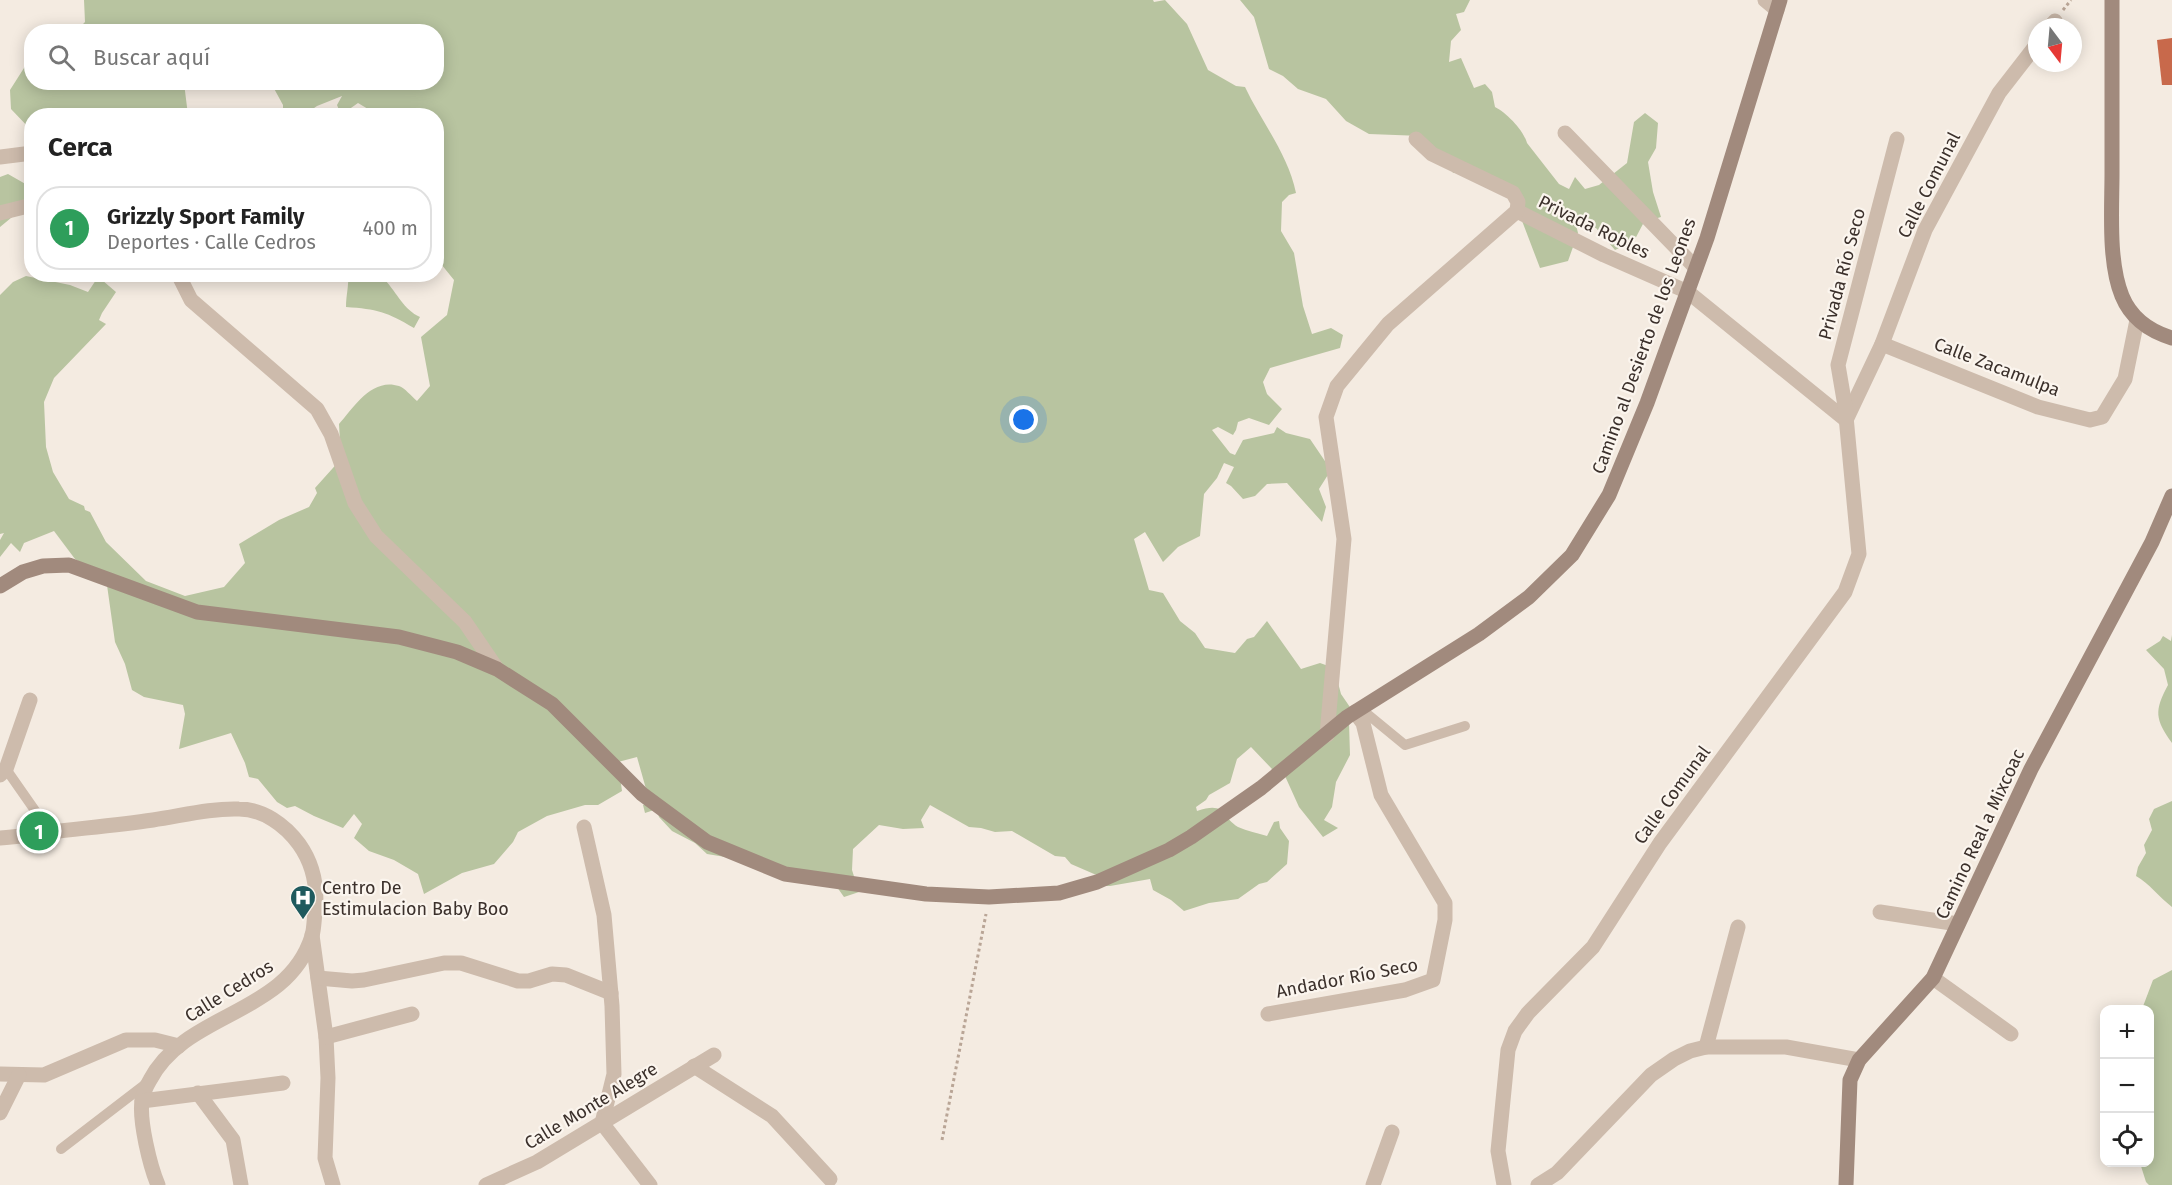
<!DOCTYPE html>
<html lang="es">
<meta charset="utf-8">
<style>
:root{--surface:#fff;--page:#f6f6f6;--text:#222;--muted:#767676;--line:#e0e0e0;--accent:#2563eb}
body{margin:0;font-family:"Fira Sans",sans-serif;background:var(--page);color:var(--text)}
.controls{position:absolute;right:18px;bottom:18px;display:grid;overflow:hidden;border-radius:12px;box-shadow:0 3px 15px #0003}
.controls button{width:54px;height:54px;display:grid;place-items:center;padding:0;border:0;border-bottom:2px solid var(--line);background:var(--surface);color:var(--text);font:30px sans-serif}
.compass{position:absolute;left:2028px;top:18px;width:54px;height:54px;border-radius:50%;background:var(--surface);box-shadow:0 3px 15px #0003;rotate:164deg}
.you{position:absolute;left:1024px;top:420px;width:21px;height:21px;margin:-15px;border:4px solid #fff;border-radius:50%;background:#1a73e8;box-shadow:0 0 0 9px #1a73e833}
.badge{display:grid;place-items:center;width:39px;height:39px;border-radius:50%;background:var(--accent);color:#fff;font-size:20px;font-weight:700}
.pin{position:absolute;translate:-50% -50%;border:3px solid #fff;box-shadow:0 2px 6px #0006}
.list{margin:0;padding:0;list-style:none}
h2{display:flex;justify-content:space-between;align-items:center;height:78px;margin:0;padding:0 24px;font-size:26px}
h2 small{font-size:20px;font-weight:400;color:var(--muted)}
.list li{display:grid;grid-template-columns:39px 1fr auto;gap:18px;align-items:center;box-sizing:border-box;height:84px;margin:0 12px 12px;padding:0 12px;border:2px solid var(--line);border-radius:24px}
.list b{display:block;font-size:22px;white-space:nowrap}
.list p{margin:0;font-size:20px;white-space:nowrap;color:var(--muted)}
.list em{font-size:20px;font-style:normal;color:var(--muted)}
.icon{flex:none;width:33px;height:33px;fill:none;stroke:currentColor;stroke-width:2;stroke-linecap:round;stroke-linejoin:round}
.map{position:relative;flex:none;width:2172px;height:1185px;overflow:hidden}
.search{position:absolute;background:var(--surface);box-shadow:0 3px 15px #0003;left:24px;top:24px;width:420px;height:66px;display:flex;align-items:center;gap:15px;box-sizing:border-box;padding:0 21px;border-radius:24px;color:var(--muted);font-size:22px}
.panel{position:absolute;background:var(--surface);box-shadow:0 3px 15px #0003;left:24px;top:108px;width:420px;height:174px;border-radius:24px}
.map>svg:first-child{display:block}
.green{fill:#b8c4a0}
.building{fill:#c8694b}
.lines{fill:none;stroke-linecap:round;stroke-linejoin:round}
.path{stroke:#b9a596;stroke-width:3;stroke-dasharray:3 3;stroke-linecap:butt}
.lane{stroke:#cdbbac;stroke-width:10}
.street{stroke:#cdbbac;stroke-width:15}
.secondary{stroke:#a18a7d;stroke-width:15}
.labels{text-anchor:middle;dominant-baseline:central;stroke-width:4.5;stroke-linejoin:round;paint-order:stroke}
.street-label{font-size:18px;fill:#3b302b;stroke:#fbf5ee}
.poi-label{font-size:18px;fill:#3b302b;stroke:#fbf5ee;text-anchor:start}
</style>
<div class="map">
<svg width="2172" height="1185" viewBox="0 0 2172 1185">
<rect width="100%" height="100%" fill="#f4ebe1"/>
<g class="green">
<path d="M84 0H1153L1154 2 1165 0 1187 24 1208 70 1236 86 1245 87C1262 123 1288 154 1296 193L1289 195 1282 202 1281 231 1294 253 1303 306 1312 334 1331 328 1343 335 1340 348 1270 368 1263 382 1267 394 1282 409 1269 425 1249 418 1238 422 1236 430 1233 435 1218 427 1212 430 1230 453 1235 455 1243 440 1274 433 1277 427 1286 433 1310 439 1331 470 1319 489 1326 507 1322 522 1287 483 1267 484 1255 496 1243 499 1231 486 1226 483 1234 467 1224 463 1217 478 1204 494 1200 536 1178 547 1163 562 1145 532 1134 539 1149 590 1163 593 1180 621 1195 633 1205 648 1235 653 1247 639 1254 637 1267 621 1301 669 1320 663 1334 668 1341 694 1354 713 1349 722 1350 755 1336 782 1332 807 1324 820 1338 828 1323 837 1299 807 1285 776 1272 769 1251 747 1237 759 1230 783 1209 795 1206 800 1196 807 1197 811C1227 801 1221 817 1238 827 1247 831 1258 833 1267 836L1274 822 1279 821 1280 828 1289 841 1287 864 1267 882 1259 884 1238 899 1209 903 1184 911 1171 900 1153 890 1150 879 1110 886H1093L1101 877 1071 864 1065 857 1055 856 1012 831 995 832 981 828 969 827 930 805 921 820 924 828 903 829 879 825 853 849 852 870 859 892 844 897 832 880 750 861 707 854 695 843 672 831 659 817 657 809 645 813 643 805 650 803 637 757 618 762 622 791 598 805H585L547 816 518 832 513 842 494 864 462 873 424 894 418 874 394 860 369 851 354 838 362 824 354 814 343 828 314 816 295 806 287 808 277 802 258 779 249 777 245 763 231 733 179 749 185 714 183 705 144 697 132 690 125 664 115 642 106 578 75 559 54 531 24 543 20 552 11 543 0 557V540L4 533 0 534V295L13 282 26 276 70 285 88 292 96 280H102L116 292 102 313 99 320 106 324 54 378 44 402 46 447 53 472 69 499 84 506 85 510 90 512 106 542 146 581 185 596 224 587 245 563 239 544 279 520 309 507 317 493 315 488 341 459 339 424C353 408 372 377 399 386 405 388 411 396 417 401L430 386 421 337 447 315 454 280 437 259 436 116 369 115 368 109 358 103 341 115 337 105 342 96 317 106 304 115H283V105L271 83 436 82V32L76 31 85 22Z"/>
<path d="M1240 0H1470L1464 12 1456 14 1461 30 1451 41 1449 62 1461 58 1474 88 1485 84 1492 92 1495 107C1507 113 1524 131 1527 143L1559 184 1569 189 1575 177 1585 189 1599 185 1627 163 1634 122 1645 113 1658 123 1656 148 1648 162 1653 192 1661 217 1644 222 1634 241 1615 250 1596 228 1576 225 1578 233 1568 261 1540 268 1511 192 1461 170 1453 173 1450 165 1422 136 1369 134 1346 121 1326 99 1298 89 1283 76 1269 69 1254 17Z"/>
<path d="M31 57 32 82 184 83 188 115 32 116 31 130 11 109 10 90Z"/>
<path d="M8 174 29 186 32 180 31 209 17 213 0 227V177Z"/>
<path d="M348 275H388L385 280C397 293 404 310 420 317L414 328C387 312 377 309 346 307 346 295 349 286 348 275Z"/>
<path d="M2172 635V743C2155 719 2154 711 2168 685L2164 669 2146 650 2160 641 2163 636 2171 641Z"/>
<path d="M2172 801V907C2159 897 2149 883 2136 876L2138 867 2146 853 2144 845 2152 830 2149 819 2154 809Z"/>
<path d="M2172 970V1185H2149L2146 1182 2140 1163 2150 1162V1010L2142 1009 2153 980Z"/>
</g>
<path class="building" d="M2172 38V85H2162L2157 40Z"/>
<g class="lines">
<g class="path">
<path d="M2063 10 2071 0"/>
<path d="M942 1140 986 914"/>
</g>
<g class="lane">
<path d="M1360 708 1405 745 1465 726"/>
<path d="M6 769 50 832"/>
<path d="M61 1149 147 1083"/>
</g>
<g class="street">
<path d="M1765 0 1777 10"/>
<path d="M2050 27 2055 21"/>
<path d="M1565 133 1696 268"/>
<path d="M0 157 32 153"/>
<path d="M1517 211 1604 255 1688 292 1846 420"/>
<path d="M0 213 32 205"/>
<path d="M178 274 191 300 317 409 331 434 355 503 376 536 465 622 497 669"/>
<path d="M1882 344 2038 407 2090 420 2102 417 2125 379 2137 320"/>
<path d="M1846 420 1882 344 1925 230 1999 93 2037 44"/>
<path d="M1327 735 1344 539 1326 417 1337 386 1388 324 1517 211 1518 202 1513 193 1432 154 1416 139"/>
<path d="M0 775 6 769 30 700"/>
<path d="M584 827 604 915 612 1006 614 1074 602 1123 650 1185"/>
<path d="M0 838C17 837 33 834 50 832 84 828 119 825 153 820 181 816 210 808 239 809 263 809 285 825 299 844 314 865 318 888 315 913 314 920 314 929 312 936 287 1016 186 1011 150 1080 147 1085 143 1094 142 1101 139 1121 150 1166 158 1185"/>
<path d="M1880 912 1958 924"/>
<path d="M312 935 326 1037 328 1078 325 1158 333 1185"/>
<path d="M318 978 352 981 364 980 444 963H461L518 981H529L552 974 566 975 611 993"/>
<path d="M1933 978 2011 1034"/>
<path d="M1268 1014 1405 990 1433 980 1445 920V903L1381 795 1363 723 1355 712"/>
<path d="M326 1037 412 1014"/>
<path d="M1706 1047 1738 927"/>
<path d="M694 1066 772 1116 830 1179"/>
<path d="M0 1074 44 1075 126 1040H155L179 1046"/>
<path d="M198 1093 233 1140 241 1185"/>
<path d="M142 1101 283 1083"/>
<path d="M0 1113 19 1075"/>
<path d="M486 1185 537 1162 714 1055"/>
<path d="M1373 1185 1392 1132"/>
<path d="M1504 1185 1498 1151 1508 1050 1515 1031 1528 1013 1593 947 1660 843 1845 592 1859 554 1845 406 1838 365 1897 139"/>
<path d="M1538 1185 1557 1173 1651 1075 1674 1059 1690 1051 1706 1047H1786L1859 1060"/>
</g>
<g class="secondary">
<path d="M2112 0C2112 58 2112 116 2112 173 2112 209 2108 262 2122 296 2131 318 2149 331 2172 338"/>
<path d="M0 586 23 572 43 566 69 565 197 612 399 637 457 652 497 669 552 704 642 794 707 842 785 874 926 894 989 897 1059 893 1097 882 1169 850 1191 837 1261 788 1347 717 1479 634 1529 597 1572 555 1609 495 1647 403 1707 238 1780 0"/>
<path d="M1846 1185 1850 1080 1859 1060 1933 978 2031 769 2152 542 2172 496"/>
</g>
</g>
<defs>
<symbol id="hospital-pin" viewBox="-11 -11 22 30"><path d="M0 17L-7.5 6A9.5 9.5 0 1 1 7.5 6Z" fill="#1f5a5e" stroke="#fbf5ee"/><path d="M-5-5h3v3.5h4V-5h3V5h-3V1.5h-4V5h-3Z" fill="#fff"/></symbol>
</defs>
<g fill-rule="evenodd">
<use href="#hospital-pin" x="288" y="883" width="30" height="40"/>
</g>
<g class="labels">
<g class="street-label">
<text transform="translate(1929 185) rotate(-63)">Calle Comunal</text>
<text transform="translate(1594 227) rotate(26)">Privada Robles</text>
<text transform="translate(1842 274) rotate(-75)">Privada Río Seco</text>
<text transform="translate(1644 346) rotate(-70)">Camino al Desierto de los Leones</text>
<text transform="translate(1997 367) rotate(21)">Calle Zacamulpa</text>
<text transform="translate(1672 795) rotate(-54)">Calle Comunal</text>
<text transform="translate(1980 834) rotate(-65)">Camino Real a Mixcoac</text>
<text transform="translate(1347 978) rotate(-11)">Andador Río Seco</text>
<text transform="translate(229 991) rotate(-32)">Calle Cedros</text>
<text transform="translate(591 1106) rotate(-31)">Calle Monte Alegre</text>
</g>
<g class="poi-label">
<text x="322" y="888">Centro De<tspan x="322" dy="21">Estimulacion Baby Boo</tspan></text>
</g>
</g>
</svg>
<div class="controls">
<button>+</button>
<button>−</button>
<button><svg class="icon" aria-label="locate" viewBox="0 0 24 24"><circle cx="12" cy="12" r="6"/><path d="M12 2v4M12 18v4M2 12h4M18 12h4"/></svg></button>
</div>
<svg class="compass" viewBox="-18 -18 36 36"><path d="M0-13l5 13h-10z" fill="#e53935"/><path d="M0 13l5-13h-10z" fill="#767676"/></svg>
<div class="you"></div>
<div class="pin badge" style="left:39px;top:831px;background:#2e9e5b">1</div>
<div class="search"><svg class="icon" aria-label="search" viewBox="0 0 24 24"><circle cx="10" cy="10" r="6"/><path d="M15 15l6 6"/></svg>Buscar aquí</div>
<section class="panel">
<h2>Cerca<small></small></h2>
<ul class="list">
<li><span class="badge" style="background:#2e9e5b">1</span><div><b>Grizzly Sport Family</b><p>Deportes · Calle Cedros</p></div><em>400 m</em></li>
</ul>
</section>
</div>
